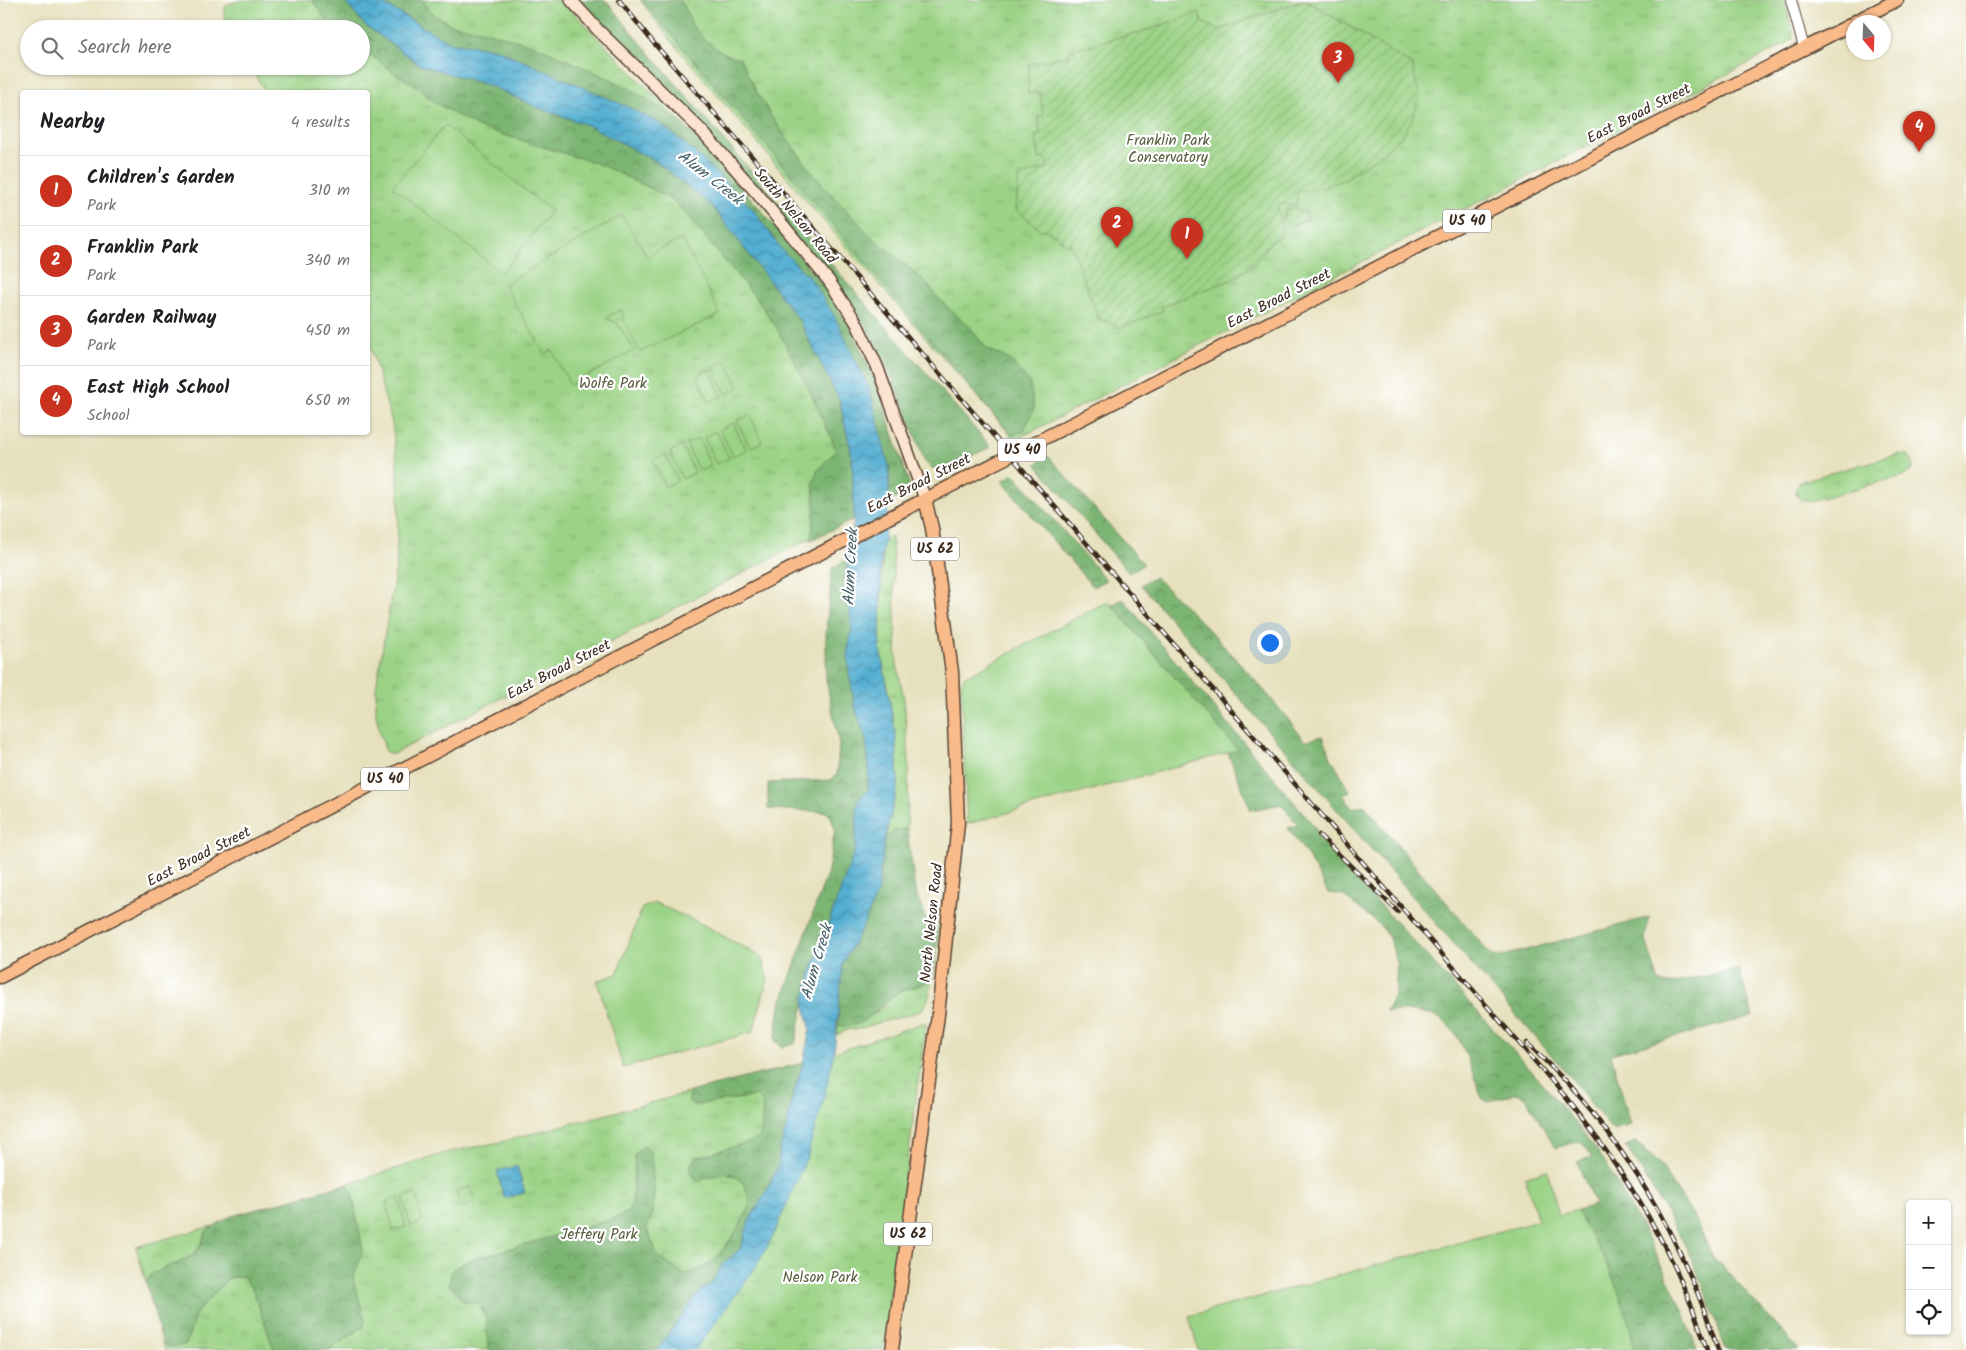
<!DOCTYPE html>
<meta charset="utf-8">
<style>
:root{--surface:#fff;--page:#f2f2f2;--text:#202124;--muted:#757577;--line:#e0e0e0;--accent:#c8321e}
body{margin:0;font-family:Kalam,sans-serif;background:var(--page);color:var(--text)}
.controls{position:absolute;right:15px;bottom:15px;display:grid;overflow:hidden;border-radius:5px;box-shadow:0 1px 4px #0004}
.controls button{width:45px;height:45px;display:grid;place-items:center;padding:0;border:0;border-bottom:1px solid var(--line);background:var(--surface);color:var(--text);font:25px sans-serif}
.compass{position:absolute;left:1846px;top:15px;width:45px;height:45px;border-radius:50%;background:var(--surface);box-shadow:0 1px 4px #0004;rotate:161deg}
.you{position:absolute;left:1269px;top:642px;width:18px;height:18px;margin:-12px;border:4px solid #fff;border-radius:50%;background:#1a73e8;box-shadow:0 0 0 8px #1a73e833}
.badge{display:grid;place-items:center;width:32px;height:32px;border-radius:50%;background:var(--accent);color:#fff;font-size:16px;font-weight:700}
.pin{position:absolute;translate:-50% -41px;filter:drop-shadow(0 1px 2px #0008)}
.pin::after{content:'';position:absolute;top:26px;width:18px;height:15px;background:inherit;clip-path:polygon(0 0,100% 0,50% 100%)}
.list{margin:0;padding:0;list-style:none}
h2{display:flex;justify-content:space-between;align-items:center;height:65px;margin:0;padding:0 20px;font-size:21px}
h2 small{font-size:16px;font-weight:400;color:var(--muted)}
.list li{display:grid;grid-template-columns:32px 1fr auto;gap:15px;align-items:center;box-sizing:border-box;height:70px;padding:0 20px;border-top:1px solid var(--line)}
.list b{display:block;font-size:19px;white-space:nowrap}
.list p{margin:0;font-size:16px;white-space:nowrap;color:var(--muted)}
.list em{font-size:16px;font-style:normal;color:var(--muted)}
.icon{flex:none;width:28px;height:28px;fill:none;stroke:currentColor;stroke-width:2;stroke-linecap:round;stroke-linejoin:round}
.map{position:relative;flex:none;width:1966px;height:1350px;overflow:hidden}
.search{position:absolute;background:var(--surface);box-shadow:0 1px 4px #0004;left:20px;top:20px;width:350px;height:55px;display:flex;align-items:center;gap:12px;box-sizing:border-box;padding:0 18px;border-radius:28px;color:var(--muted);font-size:19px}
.panel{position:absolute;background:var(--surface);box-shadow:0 1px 4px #0004;left:20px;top:90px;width:350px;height:345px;border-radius:5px}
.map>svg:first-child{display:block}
.grass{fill:url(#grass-tufts);stroke:#6b7e52}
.forest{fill:url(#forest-crowns);stroke:#5c7048}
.garden{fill:url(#garden-furrows);stroke:#6b7e52}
.pitch{fill:#9bd386;stroke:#6b7e52}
.water{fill:url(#water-waves);stroke:#476c78}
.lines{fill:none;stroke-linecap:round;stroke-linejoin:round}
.tertiary-casing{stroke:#554536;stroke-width:12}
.secondary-casing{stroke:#554536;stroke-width:14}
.primary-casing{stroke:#554536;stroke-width:15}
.tertiary{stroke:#fff;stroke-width:10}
.secondary{stroke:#fde4d1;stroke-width:11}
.primary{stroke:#fabb8b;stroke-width:12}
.rail-casing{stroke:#3b2a1e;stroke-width:4.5}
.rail{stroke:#fff;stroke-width:2.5;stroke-dasharray:8;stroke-linecap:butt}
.labels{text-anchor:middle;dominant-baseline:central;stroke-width:4.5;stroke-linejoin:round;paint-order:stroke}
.shield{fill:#fff;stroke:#766a62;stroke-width:1}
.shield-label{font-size:14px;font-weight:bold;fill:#3b2a1e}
.street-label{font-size:15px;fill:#3b2a1e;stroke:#fff}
.park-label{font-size:15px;fill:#585d3d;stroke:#fff}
.water-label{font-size:16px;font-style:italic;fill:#455f66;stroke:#fff}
</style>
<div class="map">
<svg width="1966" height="1350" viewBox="0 0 1966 1350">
<defs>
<pattern id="grass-tufts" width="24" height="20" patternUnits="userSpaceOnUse" patternTransform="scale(1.25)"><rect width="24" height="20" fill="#9bd386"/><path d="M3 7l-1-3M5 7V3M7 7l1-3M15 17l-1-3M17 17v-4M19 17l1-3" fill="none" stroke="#86b573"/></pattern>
<pattern id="forest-crowns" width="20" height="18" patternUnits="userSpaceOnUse" patternTransform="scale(1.25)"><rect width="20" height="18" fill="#7cb573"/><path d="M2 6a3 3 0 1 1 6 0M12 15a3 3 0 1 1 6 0" fill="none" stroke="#67935e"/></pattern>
<pattern id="garden-furrows" width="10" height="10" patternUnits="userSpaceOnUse" patternTransform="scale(1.25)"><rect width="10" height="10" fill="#9bd386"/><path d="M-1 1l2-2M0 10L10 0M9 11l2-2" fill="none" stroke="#86b573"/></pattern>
<pattern id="water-waves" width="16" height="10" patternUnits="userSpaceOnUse" patternTransform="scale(1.25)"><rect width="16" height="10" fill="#53aed1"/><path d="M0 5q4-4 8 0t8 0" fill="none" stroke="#468ea9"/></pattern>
</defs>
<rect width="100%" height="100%" fill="#fff"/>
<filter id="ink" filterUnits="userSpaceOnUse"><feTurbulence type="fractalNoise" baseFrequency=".02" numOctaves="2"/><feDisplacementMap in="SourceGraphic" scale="10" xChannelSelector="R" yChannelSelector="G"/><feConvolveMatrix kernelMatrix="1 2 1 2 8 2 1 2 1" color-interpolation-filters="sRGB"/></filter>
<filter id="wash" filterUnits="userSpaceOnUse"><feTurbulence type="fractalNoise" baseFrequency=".0096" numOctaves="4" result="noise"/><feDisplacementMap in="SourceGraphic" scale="20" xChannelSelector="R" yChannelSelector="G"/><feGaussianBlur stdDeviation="1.12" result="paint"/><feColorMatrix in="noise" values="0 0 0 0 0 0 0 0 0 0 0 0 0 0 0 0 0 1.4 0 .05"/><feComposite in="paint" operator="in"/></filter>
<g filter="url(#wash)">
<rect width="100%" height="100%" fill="#e6e0bc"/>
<g class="grass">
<path d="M242 0H561L709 151 760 209 824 286 854 334 878 388 910 487 393 754 386 752 380 734 376 715V688L396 567 399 501 397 462 392 423 368 337V92H266L249 66H361V29H228L224 16 225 7 228 4Z"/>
<path d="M640 0H1784L1793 32V38L1788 43 1015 440 816 212 670 39Z"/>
<path d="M1900 454 1908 455 1913 462 1912 470 1906 475 1811 501C1801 502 1795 498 1796 487L1801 481Z"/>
<path d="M892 536 897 664 904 699 909 759 907 829 895 830 885 839 898 784 896 737 880 647 883 541Z"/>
<path d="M933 975 928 1000 921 1011 854 1030 849 1029 837 1035 838 1025C847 1028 867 1019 875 1013 884 1007 889 998 899 992 912 984 922 990 933 975Z"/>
<path d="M926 1022 883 1350H695L724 1309 766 1192 657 1350H165L163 1345 174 1347 186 1344 196 1313 228 1278 242 1276 254 1290 229 1217 347 1184 449 1152 500 1142 803 1063Z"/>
<path d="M212 1226C202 1234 202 1250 190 1257 176 1267 158 1268 146 1282L136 1247Z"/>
</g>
<g class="forest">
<path d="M312 0H343L365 25 420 65 491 86 536 107 590 126 658 163 712 206 799 320 839 399 852 456 854 519 811 540 815 506 813 485 817 471 836 450 833 442 809 389 776 327 757 299 677 204 656 191 599 164 478 127 434 102 412 83 397 75 361 47V29H339L325 18Z"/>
<path d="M377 0H424L426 7 436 16 450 24 485 31 539 47 625 86 676 118 709 151 760 209 824 286 854 334 878 388 910 487 904 495 889 501V467L812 280 782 250 752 208 698 155 661 124 531 64 496 49 449 42Z"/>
<path d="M580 0H606L640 42 804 233 991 447 941 469 932 468 925 462C903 403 882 344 844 293L612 38Z"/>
<path d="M642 0H679C687 8 688 19 694 28 704 41 724 57 740 58L755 89 773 119 811 171 828 191 871 236 925 281 939 299 970 327 986 348 1010 360 1030 383 1034 409 1024 431 1012 436Z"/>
<path d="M1048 456 1144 564 1129 573 1036 464Z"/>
<path d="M1014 474 1106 580 1093 587 1002 481Z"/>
<path d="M848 559 845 582 852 626 848 652 855 707 866 739 869 766 868 790 858 801 855 850 812 969 795 1044 782 1047 775 1041 780 1006 828 871 835 829 831 817 826 812 768 809V783L831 780 837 774 839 744 826 679V632L832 568Z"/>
<path d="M1155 577C1209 628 1260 682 1305 741L1323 736 1331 758 1350 791 1343 794 1352 808 1364 805 1491 955 1499 957 1650 917 1645 937 1659 982 1669 984 1739 969 1753 1016 1611 1054 1631 1125 1612 1130 1571 1078 1141 585Z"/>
<path d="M1123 599 1315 827 1318 837 1529 1068 1587 1137 1605 1162 1651 1244 1684 1312 1697 1350H1633C1635 1330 1610 1270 1600 1251 1592 1237 1583 1225 1577 1210L1595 1205 1577 1162 1592 1157 1581 1141 1555 1148 1526 1098 1517 1093 1488 1102 1482 1098C1460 1042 1459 1004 1386 1012L1395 993 1397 965 1390 938 1380 925 1342 895 1328 893 1307 855 1288 828 1298 825 1281 804 1251 810 1228 753 1237 750 1112 605Z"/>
<path d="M907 829 915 890 925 917 938 927C937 939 937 968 931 977 924 989 912 986 900 991 882 1000 864 1033 838 1025L839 992 843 963 862 928 877 894 885 839 895 830Z"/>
<path d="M803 1063 791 1103 788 1122 778 1155 779 1164 766 1192 749 1221 740 1249 721 1266 711 1284 699 1292 657 1350H488L486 1319 479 1304 463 1301 449 1284 452 1270 467 1261 617 1218 628 1212 632 1203 635 1154 643 1146 648 1148 651 1154C653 1180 658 1204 647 1228L658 1257 684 1274C695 1272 704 1268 712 1262 720 1255 750 1213 750 1203 750 1200 748 1195 747 1192 739 1168 717 1173 699 1181L692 1176 689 1168 695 1158 753 1141 761 1135 763 1103 756 1096 695 1105 689 1102 690 1092Z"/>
<path d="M1636 1142 1660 1164 1693 1215 1713 1257 1799 1350H1726C1714 1316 1703 1282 1687 1249 1668 1214 1647 1180 1626 1146Z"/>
<path d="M347 1184 352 1192 363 1251 353 1279 365 1320 363 1327 329 1350H274L254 1292 242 1276 228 1278 196 1313 186 1344 174 1347 163 1345 146 1282 152 1274 191 1257 201 1245 206 1231 229 1217Z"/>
</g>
<g class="garden">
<path d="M1303 0H1306L1412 65 1419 96 1412 120 1402 136 1380 155 1345 179 1321 189 1298 191 1296 205 1277 204 1283 234 1270 243 1254 264 1233 279 1161 307 1163 311 1120 328 1098 318 1070 243 1066 245 1056 234 1054 236 1048 230H1041L1016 210 1019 176 1048 168 1045 158 1040 159 1035 136 1040 135 1038 117 1043 116 1040 92 1028 94 1029 64 1070 56 1069 50 1148 30 1199 12 1202 22 1219 30Z"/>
<path d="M1292 208 1306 212 1307 220 1290 226 1283 220 1286 209Z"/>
</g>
<g class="pitch">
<path d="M445 125 551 211 502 273 393 187Z"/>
<path d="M622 215 648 258 656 251 682 239 720 314 640 352 626 325 621 309 606 318 617 323 635 350 570 385 552 350 545 354 504 285Z"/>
<path d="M726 361 739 388 726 394 713 367Z"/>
<path d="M709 369 722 396 709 402 697 375Z"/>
<path d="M750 415 762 442 750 448 737 421Z"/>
<path d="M733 423 746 450 733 456 720 429Z"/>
<path d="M716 431 729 458 716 464 704 437Z"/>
<path d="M699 438 711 466 699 471 686 444Z"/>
<path d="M682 446 695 473 682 479 670 452Z"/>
<path d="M665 454 678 481 665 487 653 460Z"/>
<path d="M1108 601 1238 750 967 824 961 683 964 677Z"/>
<path d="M655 903 702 924 761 957 768 978 753 1032 623 1068 597 981 617 974 642 908Z"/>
<path d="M1547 1170 1559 1215 1577 1210C1583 1225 1592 1237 1600 1251 1610 1269 1635 1330 1633 1350H1198L1189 1316 1538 1221 1525 1177Z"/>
<path d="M470 1187 475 1203 461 1207 456 1191Z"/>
<path d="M416 1194 423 1222 410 1226 403 1197Z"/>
<path d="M399 1198 406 1227 393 1230 386 1202Z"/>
</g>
<g class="water">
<path d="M343 0H377L449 42 496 49 626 106 661 124 698 155 752 208 782 250 812 280 835 317 870 390 889 467V501L881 562 880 647 896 737 898 784 885 839 877 894 862 928 843 963 834 1053 823 1103 814 1131 808 1155 774 1234 756 1267 695 1350H657L699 1292 711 1284 721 1266 740 1249 749 1221 766 1192 779 1164 778 1155 788 1122 791 1103 803 1063 810 1028 804 1002 812 969 855 850 858 801 868 790 869 766 866 739 855 707 849 673 848 652 852 626 845 582 854 519 852 456 839 399 799 320 712 206 657 162 590 126 536 107 491 86 420 65 365 25Z"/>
<path d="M517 1166 525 1193 504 1198 497 1171Z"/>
</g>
</g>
<g filter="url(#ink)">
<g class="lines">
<defs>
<path id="tertiary" d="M1791 0 1804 48"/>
<path id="secondary" d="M571 0 598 30 700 129 756 192 829 281 856 322 877 366 925 499"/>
<g id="primary">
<path d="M1854 22 1897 0"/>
<path d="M0 977 900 512 1854 23"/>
<path d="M892 1350 938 1015 958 823 952 672 932 528 925 499"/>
</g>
</defs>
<use href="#tertiary" class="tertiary-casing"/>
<use href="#secondary" class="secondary-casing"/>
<use href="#primary" class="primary-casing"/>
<use href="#tertiary" class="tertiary"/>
<use href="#secondary" class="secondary"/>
<use href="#primary" class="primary"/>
<defs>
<g id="rail">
<path d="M619 0 652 41 1564 1095C1627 1174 1677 1253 1707 1350"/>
<path d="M1319 835 1398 912"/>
<path d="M1527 1043C1543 1059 1560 1074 1575 1092 1640 1167 1688 1255 1718 1350"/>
</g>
</defs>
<use href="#rail" class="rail-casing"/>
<use href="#rail" class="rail"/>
</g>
</g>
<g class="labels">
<g class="shield">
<rect x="1443" y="209.5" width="48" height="23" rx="4"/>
<rect x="998" y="438.5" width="48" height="23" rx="4"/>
<rect x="911" y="537.5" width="48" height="23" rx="4"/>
<rect x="361" y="767.5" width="48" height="23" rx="4"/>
<rect x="884" y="1222.5" width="48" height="23" rx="4"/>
</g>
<g class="shield-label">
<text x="1467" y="221">US 40</text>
<text x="1022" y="450">US 40</text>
<text x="935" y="549">US 62</text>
<text x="385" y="779">US 40</text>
<text x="908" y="1234">US 62</text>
</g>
<g class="street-label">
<text transform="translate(1639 114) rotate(-27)">East Broad Street</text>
<text transform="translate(795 216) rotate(50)">South Nelson Road</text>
<text transform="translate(1279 299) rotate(-27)">East Broad Street</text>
<text transform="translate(919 484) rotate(-27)">East Broad Street</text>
<text transform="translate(559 670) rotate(-27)">East Broad Street</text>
<text transform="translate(199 857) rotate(-27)">East Broad Street</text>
<text transform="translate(932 923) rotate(-84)">North Nelson Road</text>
</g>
<g class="park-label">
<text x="1168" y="141">Franklin Park<tspan x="1168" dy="17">Conservatory</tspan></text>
<text x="613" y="384">Wolfe Park</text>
<text x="599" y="1235">Jeffery Park</text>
<text x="820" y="1278">Nelson Park</text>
</g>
<g class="water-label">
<text transform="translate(710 178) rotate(38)">Alum Creek</text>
<text transform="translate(851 567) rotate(-87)">Alum Creek</text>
<text transform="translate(817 962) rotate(-74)">Alum Creek</text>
</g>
</g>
</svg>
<div class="controls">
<button>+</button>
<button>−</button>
<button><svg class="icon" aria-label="locate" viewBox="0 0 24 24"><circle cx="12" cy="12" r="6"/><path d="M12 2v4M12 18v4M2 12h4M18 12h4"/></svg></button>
</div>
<svg class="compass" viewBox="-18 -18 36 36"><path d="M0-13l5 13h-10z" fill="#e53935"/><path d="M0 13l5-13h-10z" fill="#757577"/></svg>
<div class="you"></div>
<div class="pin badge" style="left:1187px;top:259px">1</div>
<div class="pin badge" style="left:1117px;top:248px">2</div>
<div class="pin badge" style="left:1338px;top:83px">3</div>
<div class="pin badge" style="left:1919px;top:152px">4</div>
<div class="search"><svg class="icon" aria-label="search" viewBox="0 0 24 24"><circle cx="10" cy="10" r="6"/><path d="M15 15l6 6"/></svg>Search here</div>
<section class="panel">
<h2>Nearby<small>4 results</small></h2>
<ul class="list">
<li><span class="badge">1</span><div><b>Children's Garden</b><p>Park</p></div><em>310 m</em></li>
<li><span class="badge">2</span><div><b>Franklin Park</b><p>Park</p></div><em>340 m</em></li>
<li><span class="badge">3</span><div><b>Garden Railway</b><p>Park</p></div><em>450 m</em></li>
<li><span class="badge">4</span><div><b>East High School</b><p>School</p></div><em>650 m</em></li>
</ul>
</section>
</div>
